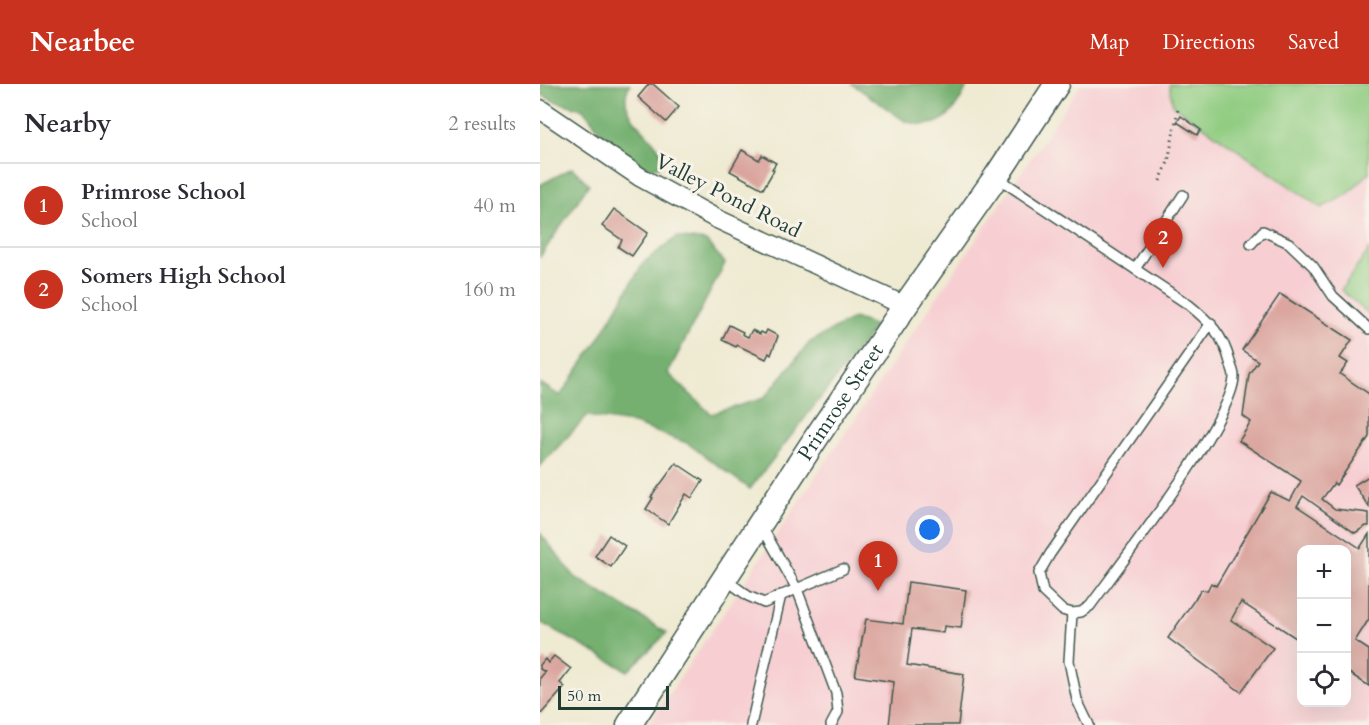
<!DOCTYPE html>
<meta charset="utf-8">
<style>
:root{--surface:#fff;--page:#f7f7f7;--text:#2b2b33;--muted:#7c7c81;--line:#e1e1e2;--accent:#c8321e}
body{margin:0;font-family:Cardo,serif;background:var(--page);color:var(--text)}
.controls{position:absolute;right:18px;bottom:18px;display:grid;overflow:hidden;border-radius:12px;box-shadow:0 6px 24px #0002}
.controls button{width:54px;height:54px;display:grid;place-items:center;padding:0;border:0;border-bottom:2px solid var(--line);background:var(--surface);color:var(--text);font:30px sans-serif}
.scale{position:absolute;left:18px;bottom:15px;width:111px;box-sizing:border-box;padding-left:6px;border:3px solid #1f3d34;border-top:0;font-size:16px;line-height:21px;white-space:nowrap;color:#1f3d34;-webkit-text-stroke:4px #f7f3e8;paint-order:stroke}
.you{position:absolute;left:390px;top:446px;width:21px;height:21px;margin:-15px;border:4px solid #fff;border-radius:50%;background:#1a73e8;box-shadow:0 0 0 9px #1a73e833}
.badge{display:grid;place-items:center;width:39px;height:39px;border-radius:50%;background:var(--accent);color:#fff;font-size:20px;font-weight:700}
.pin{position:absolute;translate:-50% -50px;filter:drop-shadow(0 2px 3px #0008)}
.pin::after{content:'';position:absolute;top:32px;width:21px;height:18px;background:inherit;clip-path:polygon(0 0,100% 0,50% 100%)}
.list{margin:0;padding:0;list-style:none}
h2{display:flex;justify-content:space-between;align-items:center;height:78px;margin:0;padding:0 24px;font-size:26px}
h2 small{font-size:20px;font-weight:400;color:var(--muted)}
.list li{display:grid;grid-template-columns:39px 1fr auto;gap:18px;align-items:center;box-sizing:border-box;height:84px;padding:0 24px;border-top:2px solid var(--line)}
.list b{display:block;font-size:22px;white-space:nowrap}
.list p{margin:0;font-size:20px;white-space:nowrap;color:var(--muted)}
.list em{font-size:20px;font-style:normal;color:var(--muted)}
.icon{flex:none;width:33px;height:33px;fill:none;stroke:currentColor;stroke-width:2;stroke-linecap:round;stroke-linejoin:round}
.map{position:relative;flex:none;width:829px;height:641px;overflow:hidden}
header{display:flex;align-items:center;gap:36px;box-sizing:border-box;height:84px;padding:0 30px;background:var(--accent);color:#fff}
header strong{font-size:28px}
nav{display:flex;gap:33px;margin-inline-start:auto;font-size:21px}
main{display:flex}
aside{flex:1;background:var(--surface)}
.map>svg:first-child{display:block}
.built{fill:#f7cfd3;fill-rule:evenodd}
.green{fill:#90cc81;stroke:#58845a;stroke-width:1.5}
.forest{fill:#74b06f;stroke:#4a7652;stroke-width:1.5}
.building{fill:#daa59e}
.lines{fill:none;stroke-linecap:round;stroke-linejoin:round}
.service-casing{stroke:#3e574c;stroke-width:12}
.minor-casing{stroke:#3e574c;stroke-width:21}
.secondary-casing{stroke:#3e574c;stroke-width:27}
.path{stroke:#3e574c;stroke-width:3;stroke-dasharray:1.5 4.5;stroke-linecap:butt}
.service{stroke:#fff;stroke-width:9}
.minor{stroke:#fff;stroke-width:18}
.secondary{stroke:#fff;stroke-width:24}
.labels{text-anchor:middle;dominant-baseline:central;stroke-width:6;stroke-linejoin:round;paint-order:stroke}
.street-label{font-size:21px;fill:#1f3d34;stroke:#f7f3e8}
</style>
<header>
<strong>Nearbee</strong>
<nav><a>Map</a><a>Directions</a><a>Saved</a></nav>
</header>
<main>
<aside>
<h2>Nearby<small>2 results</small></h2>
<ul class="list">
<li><span class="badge">1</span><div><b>Primrose School</b><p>School</p></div><em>40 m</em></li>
<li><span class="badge">2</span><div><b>Somers High School</b><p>School</p></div><em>160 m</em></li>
</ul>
</aside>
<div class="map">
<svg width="829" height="641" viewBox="0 0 829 641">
<rect width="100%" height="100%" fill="#f7f3e8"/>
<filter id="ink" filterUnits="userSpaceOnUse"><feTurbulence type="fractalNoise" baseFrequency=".0167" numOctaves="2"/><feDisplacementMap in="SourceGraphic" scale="12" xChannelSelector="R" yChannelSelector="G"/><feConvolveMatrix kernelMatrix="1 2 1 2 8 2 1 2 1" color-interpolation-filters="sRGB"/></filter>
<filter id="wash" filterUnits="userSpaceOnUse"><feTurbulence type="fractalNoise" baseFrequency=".008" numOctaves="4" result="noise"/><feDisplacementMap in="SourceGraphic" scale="24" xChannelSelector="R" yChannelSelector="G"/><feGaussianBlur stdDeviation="1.35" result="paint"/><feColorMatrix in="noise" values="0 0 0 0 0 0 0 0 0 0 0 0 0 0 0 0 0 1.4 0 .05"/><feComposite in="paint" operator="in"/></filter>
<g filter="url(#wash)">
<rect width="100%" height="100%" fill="#efead2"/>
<path class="built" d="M541 0H829V641H108ZM762 466H806V618H762Z"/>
<g class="green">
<path d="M629 0H829V89L807 111 781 124 633 21Z"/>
<path d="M829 166V230L801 206Z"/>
</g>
<g class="forest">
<path d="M0 0H90C72 31 115 48 124 75L119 83 108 84 90 76 68 57 43 25 14 17 0 10Z"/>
<path d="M312 0H428C415 29 401 49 365 37Z"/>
<path d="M32 84 49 100 0 173V101Z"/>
<path d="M137 153 166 157 185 179 128 289 171 330 224 314 270 258 314 234 336 242 210 405 147 359 91 339 47 332 0 382V299L20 312 59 255 103 179Z"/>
<path d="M0 449 35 493 127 549 88 587 0 538Z"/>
</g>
<g id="blocks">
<g class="building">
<path d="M109 0H113L139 23 126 38 98 13Z"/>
<path d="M641 32 661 46 657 51 637 38Z"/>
<path d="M202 66 219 76 222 71 236 79 232 85 234 86 223 105 190 87Z"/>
<path d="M74 125 108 149 92 172 78 163 82 156 62 142Z"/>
<path d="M740 210 812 256 800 274 808 279 800 290 829 310V353L796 401 794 399 782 415 795 425 829 429V442H826L815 449 763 412 757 422 820 464 829 450V535L815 557 829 566V602L806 587V466H762V558L701 518 691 536 733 564 701 608 628 554 661 506 667 507 671 499 676 502 731 408 750 417 761 397 699 357 711 338 703 332 709 290 718 277 702 266Z"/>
<path d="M189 241 203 248 202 250 208 253 212 246 220 250 221 248 225 250 227 246 238 252 231 271 229 269 226 275 197 261 196 263 182 256Z"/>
<path d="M136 379 163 397 152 414 146 410 128 440 106 425 113 414 111 413Z"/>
<path d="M829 392V423L814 401Z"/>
<path d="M69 451 85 462 71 483 55 472Z"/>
<path d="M368 498 426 506 421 544 404 542 403 549 372 545 367 581 424 590 418 641H349L354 598 315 592 326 535 363 540Z"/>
<path d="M14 572 31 585 20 599 25 603 0 631V594L5 588 0 585V581L5 575 8 579Z"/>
</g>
</g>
</g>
<g filter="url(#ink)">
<use href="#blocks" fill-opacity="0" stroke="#3e574c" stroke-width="1.5"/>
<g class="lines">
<defs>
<g id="service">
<path d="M458 94 649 221C670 238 683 251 690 278 691 282 694 288 694 292 695 333 579 482 550 522L541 528 532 529 522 526 503 508 499 489 510 470 671 239"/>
<path d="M711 160 723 147 749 159 773 182 793 212 829 245"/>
<path d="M595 185 643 111"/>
<path d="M222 443 257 505 296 609 298 628 291 641"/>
<path d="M185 495 208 512 224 519 303 485"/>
<path d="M532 529 529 577 537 616 549 641"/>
<path d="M211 641 241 511"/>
</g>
<path id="minor" d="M0 25 100 93 175 134 365 222"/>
<g id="secondary">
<path id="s1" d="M89 641 276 354 365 222 456 93 517 0"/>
</g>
</defs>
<use href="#service" class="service-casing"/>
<use href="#minor" class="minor-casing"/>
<use href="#secondary" class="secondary-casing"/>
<path class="path" d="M620 97 628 78 638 25"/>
<use href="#service" class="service"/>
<use href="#minor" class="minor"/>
<use href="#secondary" class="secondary"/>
</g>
</g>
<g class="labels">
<g class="street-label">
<text transform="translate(188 112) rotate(27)">Valley Pond Road</text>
<text stroke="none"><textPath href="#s1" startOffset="386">Primrose Street</textPath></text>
</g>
</g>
</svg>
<div class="controls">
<button>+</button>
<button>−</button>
<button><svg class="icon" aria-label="locate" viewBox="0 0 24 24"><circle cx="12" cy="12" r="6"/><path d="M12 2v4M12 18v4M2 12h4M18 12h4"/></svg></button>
</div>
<div class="scale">50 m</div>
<div class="you"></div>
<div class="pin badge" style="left:338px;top:507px">1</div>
<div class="pin badge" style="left:623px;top:184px">2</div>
</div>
</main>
